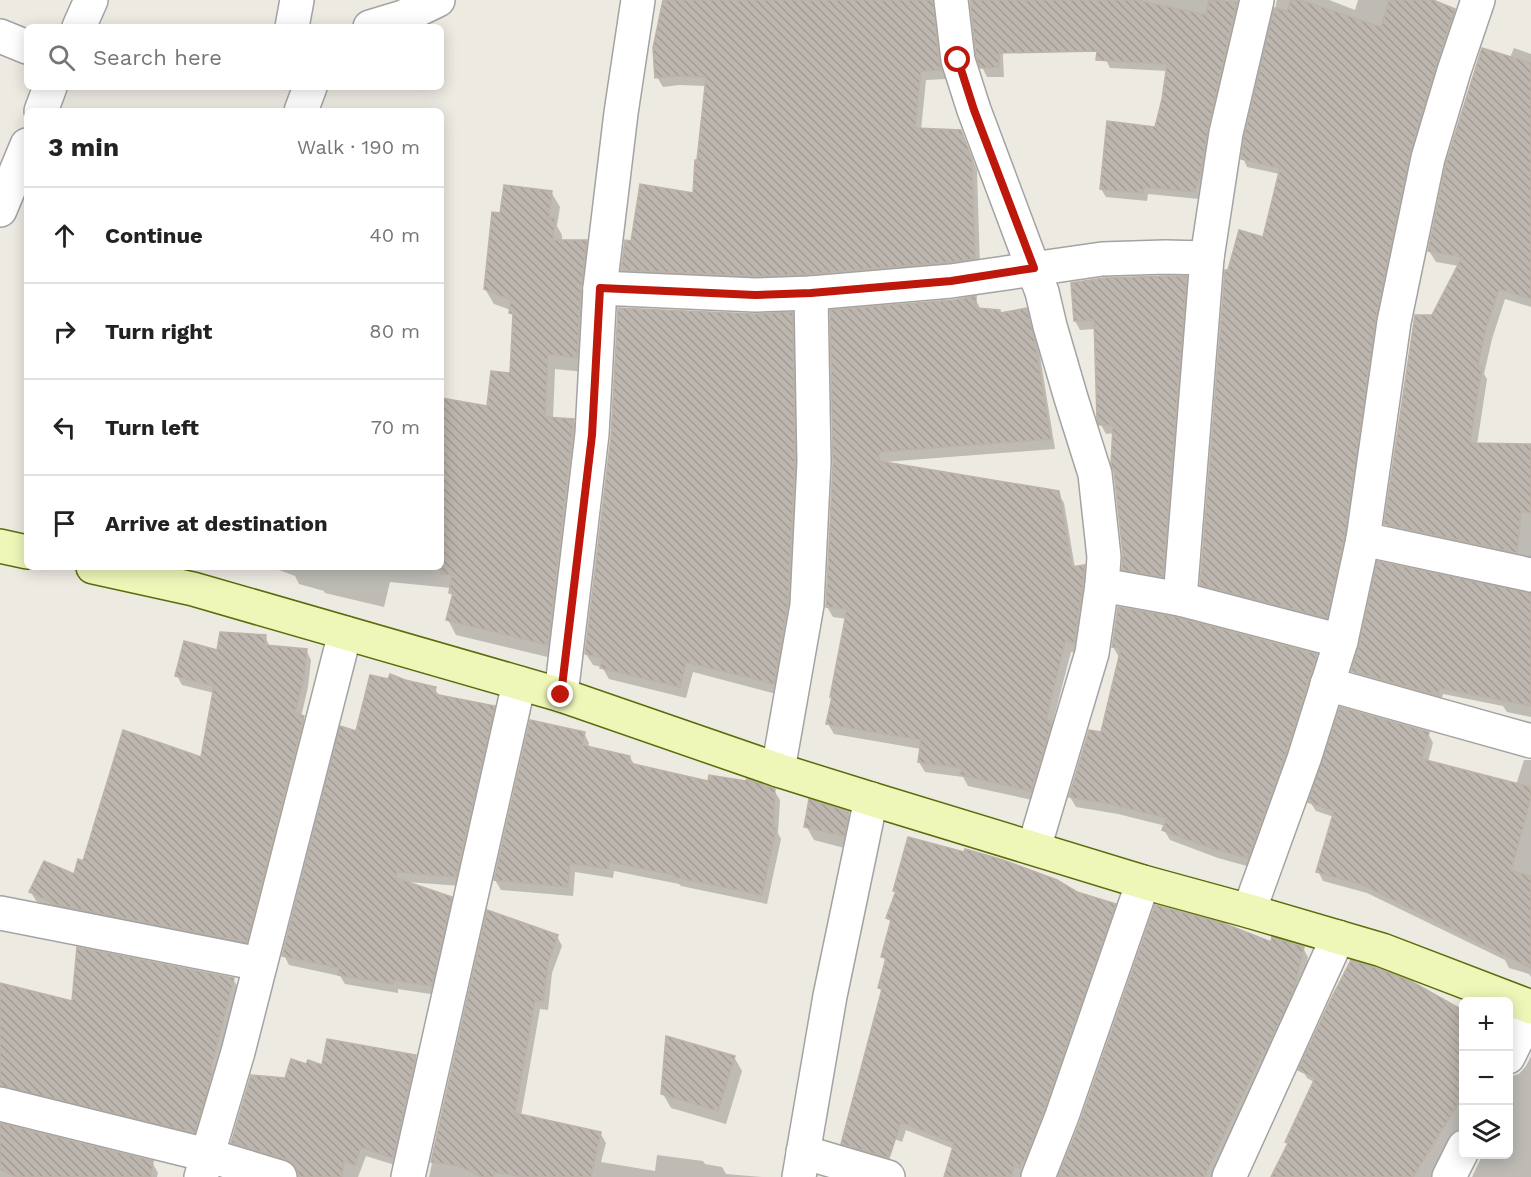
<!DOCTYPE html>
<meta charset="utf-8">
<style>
:root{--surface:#fff;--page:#f6f6f6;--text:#222;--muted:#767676;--line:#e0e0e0}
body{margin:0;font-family:"Work Sans",sans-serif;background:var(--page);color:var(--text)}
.controls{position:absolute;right:18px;bottom:18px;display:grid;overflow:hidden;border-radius:9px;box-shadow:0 3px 15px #0003}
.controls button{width:54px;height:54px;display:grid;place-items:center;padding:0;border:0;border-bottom:2px solid var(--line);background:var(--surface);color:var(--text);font:30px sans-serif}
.stop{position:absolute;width:18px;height:18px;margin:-14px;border:4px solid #be170b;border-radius:50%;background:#fff}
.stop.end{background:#be170b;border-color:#fff;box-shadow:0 2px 6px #0008}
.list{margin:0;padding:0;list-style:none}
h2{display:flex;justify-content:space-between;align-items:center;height:78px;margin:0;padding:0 24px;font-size:26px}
h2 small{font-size:20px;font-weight:400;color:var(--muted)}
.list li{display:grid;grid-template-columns:39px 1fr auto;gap:18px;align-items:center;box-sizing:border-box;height:96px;padding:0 24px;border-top:2px solid var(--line)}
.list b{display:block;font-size:22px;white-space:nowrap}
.list em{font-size:20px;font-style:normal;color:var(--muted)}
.icon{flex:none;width:33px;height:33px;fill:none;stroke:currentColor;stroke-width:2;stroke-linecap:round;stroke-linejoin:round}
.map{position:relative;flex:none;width:1531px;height:1177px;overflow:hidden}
.search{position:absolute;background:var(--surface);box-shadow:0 3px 15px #0003;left:24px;top:24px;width:420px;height:66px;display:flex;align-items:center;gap:15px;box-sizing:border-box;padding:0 21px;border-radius:9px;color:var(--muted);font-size:22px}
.panel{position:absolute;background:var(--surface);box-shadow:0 3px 15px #0003;left:24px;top:108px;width:420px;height:462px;border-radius:9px}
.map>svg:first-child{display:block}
.shadow{fill:#0003}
.building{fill:url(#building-back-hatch);stroke:#beb2a6;stroke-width:1.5}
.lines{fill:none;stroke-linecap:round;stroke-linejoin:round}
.street-casing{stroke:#a3a3a3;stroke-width:36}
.secondary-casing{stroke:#5b6c0a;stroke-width:36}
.street{stroke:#fff;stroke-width:33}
.secondary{stroke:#eef6b8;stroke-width:33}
.route{stroke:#be170b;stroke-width:8}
</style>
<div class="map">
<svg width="1531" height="1177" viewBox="0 0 1531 1177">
<defs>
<pattern id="building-back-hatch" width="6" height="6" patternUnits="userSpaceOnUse" patternTransform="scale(1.5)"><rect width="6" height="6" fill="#bdb6af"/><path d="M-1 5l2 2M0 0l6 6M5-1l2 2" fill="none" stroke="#a29c96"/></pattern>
</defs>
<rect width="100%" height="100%" fill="#edeae2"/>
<g class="shadow">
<path d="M664 0H941L937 13 946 79 926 80 921 130 960 131 966 142 977 170 980 268 816 284 628 280 623 270 632 242 695 194 706 86 679 85 663 87 657 77Z"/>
<path d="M971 0H1000L1004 77H987L982 67Z"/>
<path d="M1122 0H1245L1199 199 1148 194 1147 201 1106 197 1101 189 1156 129 1164 99 1168 71 1110 68 1106 60Z"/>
<path d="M1277 0H1329L1355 10 1358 0H1429L1454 10 1459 18 1331 625 1206 593 1201 584 1264 239 1280 174 1247 167 1243 158 1246 137Z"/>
<path d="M1514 48 1531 54V307L1505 299 1492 339 1484 374 1487 379 1477 445 1531 453V565L1392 535 1386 524 1433 317 1459 266 1436 262 1429 251Z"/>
<path d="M551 192 560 207 557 226 562 235V241H586L595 256 585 372 555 369 553 419 573 420 582 435 556 659 456 635 448 620 453 598 450 592 451 588 390 582 384 607 325 593 324 591 299 584 295 576 279 570 277 567H441V400L488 408 511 375 514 319 511 313V310L494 304 485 289 502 215Z"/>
<path d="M1186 278 1191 286 1167 585 1129 578 1123 569 1124 555 1115 433 1106 434 1101 425 1095 329 1080 330 1075 321Z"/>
<path d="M975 298 981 310 1000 314 1026 310 1032 320 1039 349 1055 449 884 462 1058 493 1064 503 1075 568 1084 567 1090 577 1080 653 1071 652 1052 725 1057 733 1037 801 968 786 963 777 925 772 919 762 921 749 834 734 828 724 833 700 831 697 847 619 833 617 827 607 834 463Z"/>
<path d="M792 314 798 325 801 474 794 615 780 695 693 672 686 698 609 679 602 667 593 665 586 654Z"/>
<path d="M1531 595V717L1507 712 1503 706 1443 694 1441 702 1357 678 1353 671Z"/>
<path d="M265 636 270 647 306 650 311 660 308 687 301 717H303L309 727 252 951 64 914 36 901 31 892 75 876 84 863 202 759 214 693 182 685 177 676 218 652Z"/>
<path d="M1113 647 1316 655 1322 666 1254 868 1218 858 1170 840 1164 830 1166 826 1118 814 1076 807 1070 797 1102 734 1119 657Z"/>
<path d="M435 689 440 697 494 707 499 717 461 886 407 882 451 899 456 908 437 995 398 989V993L345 984 340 976 289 965 284 955 357 733Z"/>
<path d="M531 722 584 733 589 743 588 748 630 757 635 766 709 783 774 790 780 800 778 833 781 839 767 904 681 886 679 884 614 871 613 878 575 872 573 896 501 890 495 880Z"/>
<path d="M1428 733 1433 743 1428 762 1516 785 1524 760H1531V977L1529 974 1509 968 1505 960 1367 893 1323 881 1318 871 1334 817 1316 811 1310 802Z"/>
<path d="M848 813 856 827 852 850 814 840 806 826Z"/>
<path d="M895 891 1076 894 1115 905 1120 915 1026 1177H945L954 1149 906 1130 902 1142 889 1137 882 1163 848 1153 842 1143 882 993 880 988 887 963 883 957 892 924 887 917 897 893Z"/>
<path d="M488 912 557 936 562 946 552 973 548 1010 540 1009 521 1116 600 1133 606 1143 601 1162 655 1171 657 1155 703 1161 705 1164 722 1167 726 1174 762 1177H429Z"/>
<path d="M1272 944 1303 948 1308 957 1299 999 1213 1177H1060Z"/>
<path d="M233 979 239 989 200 1142 0 1096V985L73 1003Z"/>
<path d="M1464 1013V1141L1439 1177H1272L1318 1084 1307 1078 1301 1067Z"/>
<path d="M415 1056 421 1065 398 1166 366 1156 358 1177H300V1173L292 1168 238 1152 232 1142 286 1080 307 1066 323 1067Z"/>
<path d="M1531 1056V1177H1472L1483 1154H1508V1077L1519 1074 1526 1066Z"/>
<path d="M734 1057 742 1071 726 1124 671 1108 663 1094Z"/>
<path d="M0 1125 152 1162 158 1173 157 1177H0Z"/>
</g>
<g class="building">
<path d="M663 0H933L939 62 941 70 921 71 915 128 961 130 972 159 975 259 949 262 810 274 755 276 621 270 625 240 631 241 640 184 693 193 695 160H697L706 77 672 76 655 78 653 48Z"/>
<path d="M970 0H1137L1206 15 1209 0 1237 2 1208 129 1201 171 1195 192 1144 187 1143 193 1100 189 1107 121 1155 127 1162 99 1167 64 1096 60 1097 51 999 53V67L980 68 976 56Z"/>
<path d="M1291 0H1300L1381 27 1389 0H1433L1455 9 1436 66 1410 154 1376 318 1345 536 1327 618 1200 585 1225 270H1228L1239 230 1263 237 1280 168 1241 159 1244 137 1274 8 1287 11Z"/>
<path d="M1482 48 1531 63V299L1499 289 1486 328 1478 366 1482 367 1470 443 1531 444V513L1521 511 1517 553 1384 524 1415 315H1432L1462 257 1428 251 1446 163Z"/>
<path d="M504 185 552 191 549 218H555L553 240H587L581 287 577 358 548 354 545 417 574 419 548 645 446 620 453 593H449L452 575 441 574V398L487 406 491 371 510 373 513 314 509 313 511 300 484 289 492 212 500 213Z"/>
<path d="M1165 276H1187L1163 577 1122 570 1123 555 1114 472 1111 464 1113 425H1099L1097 419 1094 320 1074 321 1071 283 1104 278Z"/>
<path d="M976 296V308L1000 310V313L1027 308 1034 337 1051 439 879 452V461L1059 491 1072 567 1085 565 1083 583 1074 643 1065 642 1046 720 1052 722 1031 791 960 775 962 768 918 762 921 740 826 724 832 697H830L847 609 826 607 833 463 830 310 953 300Z"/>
<path d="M618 308 754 314 793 312 795 462 788 603 774 684 686 662 680 687 600 668 603 658 585 654 611 436Z"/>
<path d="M1377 561 1531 593V706L1440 688 1438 695 1351 671 1359 645Z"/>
<path d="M1118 607 1176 617 1317 654 1286 753 1248 858 1211 848 1162 830 1167 818 1111 804 1069 797 1089 730 1101 732 1121 648 1112 647Z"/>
<path d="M220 632 266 635 265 645 307 649 304 677 295 713 304 716 247 942 57 905 29 892 44 861 74 874 78 859 83 861 123 730 201 757 214 686 175 676 184 641 217 650Z"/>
<path d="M390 674 405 680 436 687 434 694 495 706 456 877 397 872 396 878 452 897 432 986 393 980V984L338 975 339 968 282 956 340 726 356 731 370 675 388 679Z"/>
<path d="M1340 707 1429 732 1422 759 1531 787V797L1511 871 1531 876V968L1361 884 1316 872 1334 811 1308 802Z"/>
<path d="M530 720 585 732 582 745 630 756 629 763 708 781 709 775 746 781 747 779 775 789 773 827 776 828 762 895 674 877V875L609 862 608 869 570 863 568 887 494 880Z"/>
<path d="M809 799 849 812 844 836 804 827Z"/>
<path d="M908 837 964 852 965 849 1003 860 1057 880 1077 892 1116 904 1044 1110 1024 1161 1022 1160 1020 1168 1014 1166 1011 1177H944L954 1143 901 1122 889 1158 841 1144 882 989 878 988 886 958 881 957 891 920 886 918 896 891H893Z"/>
<path d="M1155 905 1223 923 1271 942 1272 937 1304 947 1294 989 1264 1055 1262 1054 1204 1177H1058L1080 1122Z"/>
<path d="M487 910 558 935 548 963 543 1001 535 1000 515 1113 601 1132 591 1177H524L495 1172 493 1177H482L459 1166 431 1162Z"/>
<path d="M77 947 234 978 210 1071H213L195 1133 0 1086V983L72 1001Z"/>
<path d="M1351 960 1376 968 1409 980 1464 1011V1094L1413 1177H1271L1288 1143 1285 1142 1315 1078 1298 1070 1330 1001Z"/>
<path d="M666 1036 735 1056 718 1111 661 1094Z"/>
<path d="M327 1039 416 1055 393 1158 361 1147 355 1165 344 1161 342 1177H298V1172L294 1165 286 1159 231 1143 251 1075 285 1078 291 1059 306 1064 308 1060 322 1065Z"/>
<path d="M0 1123 153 1161 151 1177H16L0 1169Z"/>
</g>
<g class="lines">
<defs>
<g id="street">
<path d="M951 0 958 60 974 110 1042 292 1050 326 1071 398 1095 474 1104 557 1102 585 1092 653 1034 848"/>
<path d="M79 27 91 0"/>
<path d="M292 27 297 0"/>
<path d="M370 27 403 17 438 0"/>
<path d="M0 36 27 47"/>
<path d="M41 111 50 87"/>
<path d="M301 111 310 87"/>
<path d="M0 210 27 145"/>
<path d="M600 288 755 295 811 293 951 281 1102 259 1165 257 1207 258"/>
<path d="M1363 539 1531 575"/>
<path d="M1102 585 1180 599 1341 641"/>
<path d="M1180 599 1207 258 1226 133 1257 0"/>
<path d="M1327 684 1531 741"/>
<path d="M561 695 592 434 600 288 621 113 638 0"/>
<path d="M778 770 807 605 814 462 811 293"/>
<path d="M1249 911 1304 759 1341 641 1363 539 1394 322 1428 158 1454 71 1478 0"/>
<path d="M0 913 260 964"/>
<path d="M1508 1057 1531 1011"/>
<path d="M0 1104 207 1155 280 1177"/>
<path d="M803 1152 888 1177"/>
<path d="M201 1177 238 1052 345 633"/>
<path d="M408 1177 519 683"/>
<path d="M799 1177 830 996 871 799"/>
<path d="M1038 1177 1062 1116 1143 882"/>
<path d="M1229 1177 1338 937"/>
<path d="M1449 1177 1464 1147"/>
</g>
<g id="secondary">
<path d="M0 546 27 552"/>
<path d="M93 567 193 589 561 695 778 770 871 799 1143 882 1249 911 1382 950 1531 1007"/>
</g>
</defs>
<use href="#street" class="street-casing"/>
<use href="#secondary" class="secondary-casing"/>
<use href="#street" class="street"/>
<use href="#secondary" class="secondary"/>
</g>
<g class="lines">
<path class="route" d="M561 695 592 435 600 288 755 295 811 293 951 281 1034 268 974 110 958 60"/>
</g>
</svg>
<div class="controls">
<button>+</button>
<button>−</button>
<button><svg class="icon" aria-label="layers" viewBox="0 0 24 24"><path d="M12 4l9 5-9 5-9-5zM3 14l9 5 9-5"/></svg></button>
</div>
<div class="stop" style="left:958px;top:60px"></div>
<div class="stop end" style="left:561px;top:695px"></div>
<div class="search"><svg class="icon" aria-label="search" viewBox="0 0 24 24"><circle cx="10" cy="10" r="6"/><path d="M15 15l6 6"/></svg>Search here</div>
<section class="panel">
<h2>3 min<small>Walk · 190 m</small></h2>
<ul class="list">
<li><svg class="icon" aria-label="ahead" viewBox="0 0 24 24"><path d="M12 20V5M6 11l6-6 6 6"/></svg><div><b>Continue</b></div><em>40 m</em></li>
<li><svg class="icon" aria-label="right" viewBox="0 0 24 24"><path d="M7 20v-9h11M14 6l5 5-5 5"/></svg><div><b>Turn right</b></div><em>80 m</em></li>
<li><svg class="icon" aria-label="left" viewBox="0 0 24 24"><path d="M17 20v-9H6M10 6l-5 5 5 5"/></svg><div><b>Turn left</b></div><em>70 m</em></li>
<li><svg class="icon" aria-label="arrive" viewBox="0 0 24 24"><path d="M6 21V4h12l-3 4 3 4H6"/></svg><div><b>Arrive at destination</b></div></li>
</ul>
</section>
</div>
